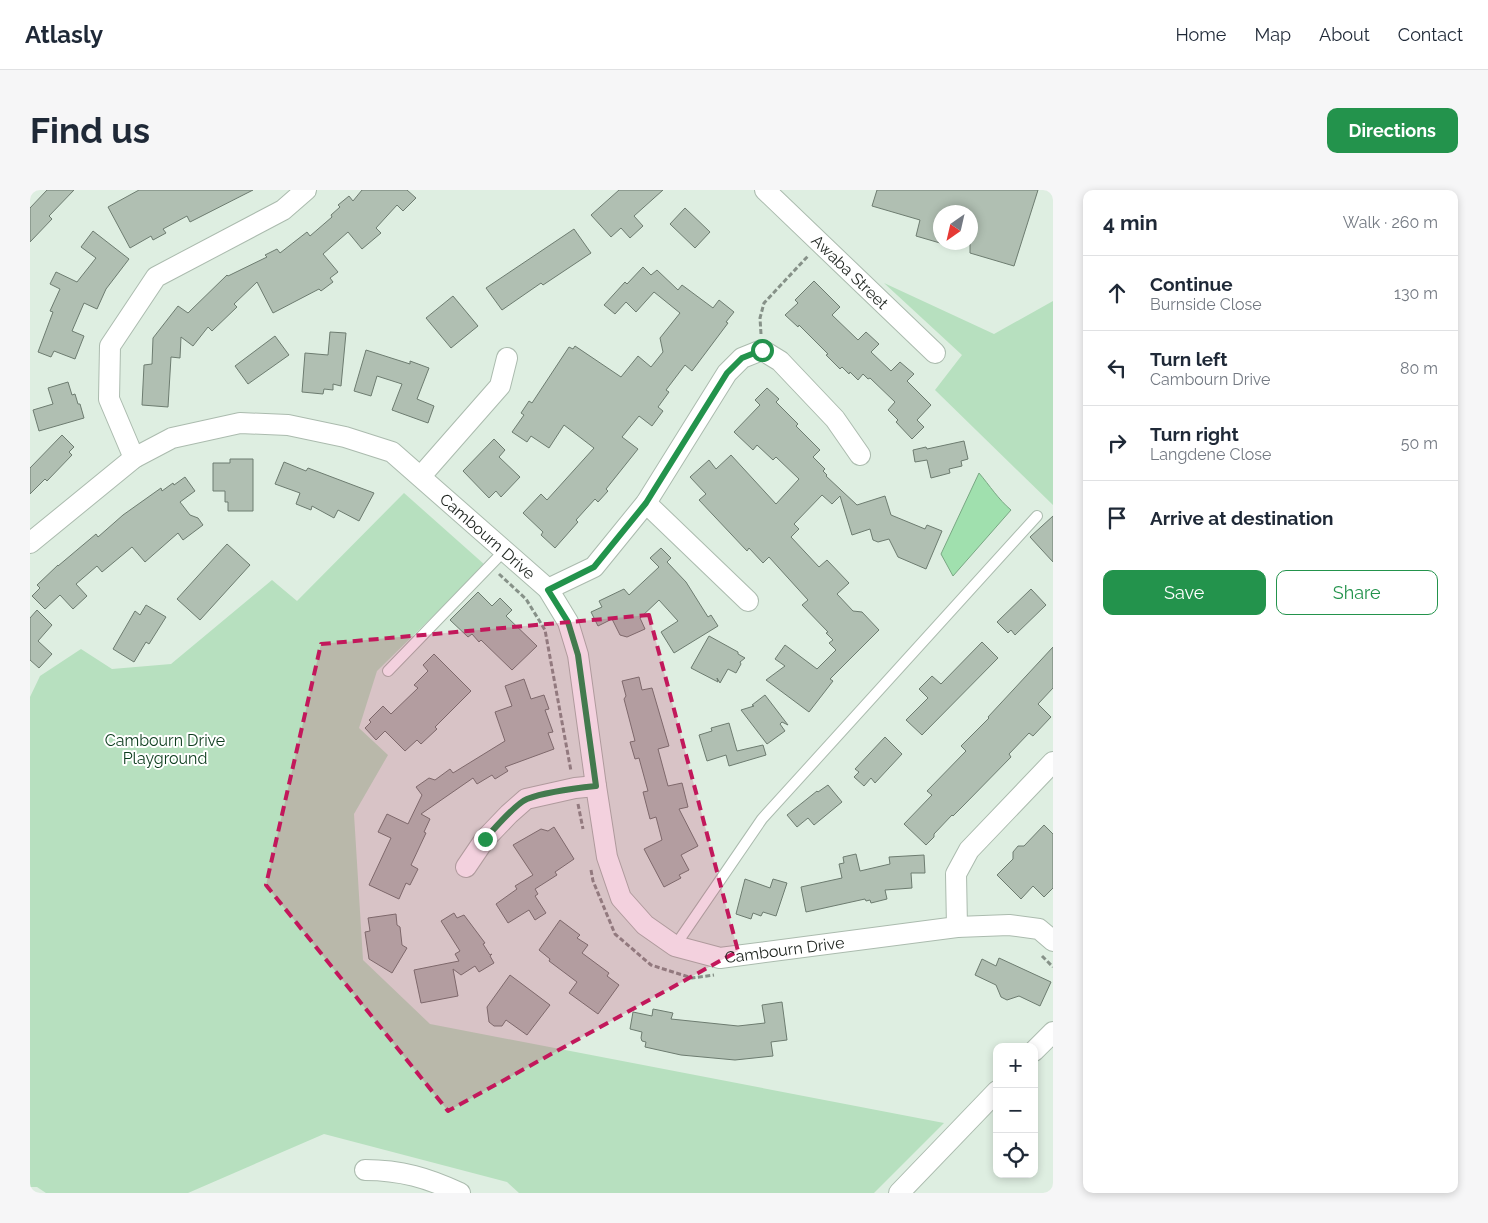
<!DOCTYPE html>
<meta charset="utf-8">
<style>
:root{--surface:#fff;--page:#f6f6f7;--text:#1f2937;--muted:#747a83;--line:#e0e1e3;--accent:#23934c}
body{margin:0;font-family:Raleway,sans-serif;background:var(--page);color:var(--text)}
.controls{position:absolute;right:15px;bottom:15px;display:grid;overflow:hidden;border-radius:10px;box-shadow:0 2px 8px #0003}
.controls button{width:45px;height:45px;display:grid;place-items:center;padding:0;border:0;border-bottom:1px solid var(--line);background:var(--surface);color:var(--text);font:25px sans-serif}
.compass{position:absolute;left:903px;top:15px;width:45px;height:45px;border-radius:50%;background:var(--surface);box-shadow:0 2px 8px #0003;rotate:214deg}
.stop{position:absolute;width:15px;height:15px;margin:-11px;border:4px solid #23934c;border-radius:50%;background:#fff}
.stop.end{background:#23934c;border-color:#fff;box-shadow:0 1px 5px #0008}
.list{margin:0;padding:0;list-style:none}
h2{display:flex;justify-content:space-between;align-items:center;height:65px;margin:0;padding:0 20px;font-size:21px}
h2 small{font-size:16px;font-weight:400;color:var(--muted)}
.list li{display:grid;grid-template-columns:32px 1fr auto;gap:15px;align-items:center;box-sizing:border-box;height:75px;padding:0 20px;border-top:1px solid var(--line)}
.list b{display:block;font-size:19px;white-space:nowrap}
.list p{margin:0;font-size:16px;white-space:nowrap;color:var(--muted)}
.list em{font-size:16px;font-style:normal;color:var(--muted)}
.actions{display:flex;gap:10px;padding:15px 20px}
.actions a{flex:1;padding:11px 0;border:1px solid var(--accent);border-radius:10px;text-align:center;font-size:18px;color:var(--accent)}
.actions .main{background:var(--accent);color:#fff}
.icon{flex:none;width:28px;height:28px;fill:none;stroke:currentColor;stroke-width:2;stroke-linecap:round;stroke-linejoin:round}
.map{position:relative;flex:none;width:1023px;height:1003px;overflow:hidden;border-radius:10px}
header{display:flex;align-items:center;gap:30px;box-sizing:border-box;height:70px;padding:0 25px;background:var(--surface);border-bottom:1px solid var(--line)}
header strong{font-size:24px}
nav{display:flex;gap:28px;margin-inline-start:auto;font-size:18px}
.intro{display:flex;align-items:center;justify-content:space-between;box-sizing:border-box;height:120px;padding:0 30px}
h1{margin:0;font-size:35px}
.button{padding:12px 22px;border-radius:10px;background:var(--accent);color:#fff;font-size:18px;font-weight:700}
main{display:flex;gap:30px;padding:0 30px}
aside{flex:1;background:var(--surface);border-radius:10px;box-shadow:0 2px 8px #0003}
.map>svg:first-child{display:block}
.green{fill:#b7e0bf}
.water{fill:#a0e0ae;stroke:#79a783}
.building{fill:#b0bfb2;stroke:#6d7c70}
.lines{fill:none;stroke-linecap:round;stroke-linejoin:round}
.service-casing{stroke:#abbbae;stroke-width:12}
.minor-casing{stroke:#abbbae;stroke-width:22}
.path{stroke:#869188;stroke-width:3;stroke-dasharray:5 2.5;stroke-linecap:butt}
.service{stroke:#fff;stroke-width:10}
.minor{stroke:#fff;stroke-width:20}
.route{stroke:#23934c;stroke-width:6}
.marked{fill:#c2185b;fill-opacity:0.2;stroke:#c2185b;stroke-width:4;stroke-dasharray:10 6;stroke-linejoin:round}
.labels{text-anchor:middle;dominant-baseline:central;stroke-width:4;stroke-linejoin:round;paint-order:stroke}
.street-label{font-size:16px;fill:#1d231e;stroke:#fff}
.park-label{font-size:16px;fill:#0c3c1d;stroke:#fff}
</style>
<header>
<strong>Atlasly</strong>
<nav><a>Home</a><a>Map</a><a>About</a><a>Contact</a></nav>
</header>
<div class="intro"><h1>Find us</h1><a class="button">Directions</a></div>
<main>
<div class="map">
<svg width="1023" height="1003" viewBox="0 0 1023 1003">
<rect width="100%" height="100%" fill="#deeee1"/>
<g class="green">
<path d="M854 93 964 144 1023 111V315L905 200 932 165Z"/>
<path d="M374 303 455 375 347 481 329 538 358 565 324 624 333 770 400 834 914 933 844 1003H489L477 992 294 944 158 1003H16L7 997H0V507L10 486 51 459 82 479 141 474 242 390 267 411Z"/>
</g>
<path class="water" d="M949 283C960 296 968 309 981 320L923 386 911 364Z"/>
<g class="building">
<path d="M17 0H44L19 26 22 29 0 52V18Z"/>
<path d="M109 0H223L160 32 157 26 133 39 136 43 123 50 121 46 100 58 78 17Z"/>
<path d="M332 0H377L386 8 373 21 367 15 346 38 351 43 332 59 318 42 293 64 308 82 300 88 303 92 291 101 289 99 243 123 227 92 204 114 207 117 182 141 178 137 163 156 151 147 150 168 141 167 138 217 112 215 114 175 122 174 123 148 148 116 158 123 197 85 198 86 237 67 235 65 247 59 250 63 277 42 280 46 302 27 301 25 310 17 308 15 319 6 323 11Z"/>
<path d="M589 0H633L604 26 613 36 600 48 591 38 581 47 561 25Z"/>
<path d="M847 0H1008L984 76 940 63V22H910V53L886 46 890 30 842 16Z"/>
<path d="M655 18 680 42 665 58 640 34Z"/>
<path d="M544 39 561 63 513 95 511 93 472 120 456 98Z"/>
<path d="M63 41 99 69 76 99 67 119 54 113 42 141 54 146 45 169 24 161 21 167 8 162 23 122 20 121 30 99 20 94 26 82 47 92 66 68 51 57Z"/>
<path d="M613 77 621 85 627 80 648 100 652 95 683 118 689 110 704 122 696 132 698 133 662 181 655 175 636 200 639 202 628 217 633 221 622 236 609 226 592 247 608 259 576 299 578 301 568 312 565 309 546 330 548 332 525 358 511 345 513 342 493 323 511 304 517 310 564 258 534 235 519 258 501 246 497 252 482 242 494 225 491 223 499 211 502 213 539 157 543 159 545 156 591 187 608 166 621 177 633 162 630 148 650 123 624 102 606 122 596 112 585 124 574 115 595 92 597 94Z"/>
<path d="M784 91 810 117 802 125 828 150 836 142 849 154 841 162 861 181 870 172 884 184 877 191 901 215 887 230 894 237 882 249 866 232 868 230 858 220 865 212 840 188 838 189 833 184 828 190 820 182 819 184 812 177 810 179 796 165 798 164 769 135 768 137 755 125 768 113 765 110Z"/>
<path d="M423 106 448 136 421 158 396 128Z"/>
<path d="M300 142 316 143 311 196 303 194V200L294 199 293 204 272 202 275 163 298 165Z"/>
<path d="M245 146 259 165 218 194 205 176Z"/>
<path d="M336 160 380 174V171L399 178 387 209 404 216 398 233 362 220 372 194 347 186 341 206 324 201Z"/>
<path d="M38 192 42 205 45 204 48 214H50L54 228 9 241 3 220 23 214 18 198Z"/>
<path d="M737 198 749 209 746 212 768 234 766 236 790 260 783 267 795 279 793 281 797 285 796 286 827 315 855 306 861 325 895 339 897 335 912 341 896 379 868 367 859 349 848 352 843 350 840 339 822 345 810 306 802 314 792 305 764 334 769 339 761 347 789 377 797 370 819 393 807 404 823 421 832 422 849 440 800 489 803 491 779 522 736 490 755 476 745 469 755 455 787 479 806 460 799 453 803 450 796 443 798 442 772 415 778 410 739 367 733 373 719 358 717 361 669 310 676 304 660 287 679 270 686 279 701 265 746 314 769 289 746 267 743 270 727 255 723 260 704 242 730 215 725 210Z"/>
<path d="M32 245 44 257 39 262 42 265 17 291 15 289 0 304V278Z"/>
<path d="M464 249 475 260 469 267 490 287 471 307 466 301 459 308 433 281Z"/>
<path d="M934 251 938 269 931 271 932 276 919 279 920 283 901 288 897 270 885 272 883 260 896 257 897 259Z"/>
<path d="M200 269H223V321H198V312H195V301H183V273H200Z"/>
<path d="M254 272 276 281 278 278 344 303 329 331 308 320 304 328 282 316 281 320 266 314 270 303 245 294Z"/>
<path d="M155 287 165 301 150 312 160 325 168 328 173 335 153 350 148 343 115 372 102 357 72 382 67 376 46 394 57 406 43 419 30 405 15 419 2 406 10 398 7 395 28 375V376L66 344 68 347 93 325 131 298 132 301 143 293 144 295Z"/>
<path d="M1023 326V372L1000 347Z"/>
<path d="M197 354 220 375 170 430 147 409Z"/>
<path d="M631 358 641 368 637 372 656 392 678 427 681 425 688 436 644 463 631 442 648 431 629 410 610 428 615 439 597 447 590 445 582 429 568 436 561 422 572 417 569 411 594 399 599 405 629 377 620 368Z"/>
<path d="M1001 399 1016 415 985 445 981 440 978 443 967 432Z"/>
<path d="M448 402 462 416 470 408 482 420 476 426 507 456 482 480 451 450 449 452 442 444 438 447 420 430Z"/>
<path d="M116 415 136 427 119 454 116 452 104 472 83 459 105 421 110 425Z"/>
<path d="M7 420 22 435 8 451 22 464 9 478 0 470V428Z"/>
<path d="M679 446 708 462V464L715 468 710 472 711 474 706 483 698 479 690 493 687 488 688 492 661 478Z"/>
<path d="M952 452 968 468 892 545 876 530 898 508 889 499 902 486 911 494Z"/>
<path d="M1023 457V498L1008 514 1021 527 1003 546 999 543 979 564 981 567 933 616 923 626 922 625 904 644V647L896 655 874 634 902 605 897 601 936 561 931 556 959 528 958 527Z"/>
<path d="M404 464 441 501 405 537 407 539 391 554 387 550 375 561 355 541 346 550 335 538 341 532 339 530 353 516 361 524 388 498 384 495 398 481 393 475Z"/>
<path d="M609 487 612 500 622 498 639 556 628 559 638 596 652 593 658 617 649 619 668 656 651 665 659 680 649 685 651 688 634 697 614 659 632 650 626 627 620 629 613 602 618 601 609 568 605 569 600 552 605 551 594 509 596 506 592 491Z"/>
<path d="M494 489 501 509 514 505 519 519 515 520 523 542 518 543 524 559 475 577 478 581 465 589 462 585 447 594 443 588 391 624 400 629 394 642 396 643 381 675 388 679 380 695 376 693 369 709 339 695 361 648 348 642 357 624 378 634 392 605 386 597 399 588 405 590 420 579 423 583 475 551 465 522 482 516 475 496Z"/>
<path d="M735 505 758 535 752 532 750 534 755 541 737 554 711 520 724 516 722 515Z"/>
<path d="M699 533 707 561 733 555 736 565 699 576 696 565 677 571 669 545 682 541 681 538Z"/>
<path d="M855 547 872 564 845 593 841 588 834 596 824 587 829 582 825 579Z"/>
<path d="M798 595 812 612 784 635 778 628 767 637 757 625 787 601 788 602Z"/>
<path d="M1014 635 1023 644V698L1014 707 1003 696 991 709 967 685 983 669V662L988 656H994Z"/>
<path d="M524 637 544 669 525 682 527 685 505 699 508 704 505 706 516 723 505 730 499 720 478 733 466 714 487 699 485 696 503 685 483 655 511 639 518 641Z"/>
<path d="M826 664 830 681 860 674 859 667 894 665 895 683H881L882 698 855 700 857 709 841 713 840 710 836 711 835 709 776 722 771 697 812 688 809 674 814 673 813 667Z"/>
<path d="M715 689 740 698 743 689 757 693 746 726 733 722 731 726 723 723 721 729 706 724Z"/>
<path d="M424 723 427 728 434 725 455 753 453 754 460 765 462 764 460 766 464 773 449 782 445 776 431 785 423 779 428 806 391 813 384 780 429 771 425 764 430 761 411 731Z"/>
<path d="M366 724 367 735 370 737 372 755 377 758 362 783 339 769 335 742 340 741 338 728Z"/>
<path d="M530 730 550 745 547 748 558 755 552 763 579 783 577 786 589 795 568 824 539 803 547 792 519 771 520 769 509 760Z"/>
<path d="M969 768 1021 792 1010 816 989 806 977 810 971 807 966 795 945 785 952 769 966 776Z"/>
<path d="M480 785 520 815 497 845 476 830 472 836H464L459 832 457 817Z"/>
<path d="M752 812 757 850 741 852 743 866 705 870 651 865 615 857 616 852 612 851 611 848 612 842 600 839 603 822 622 826 623 819 643 823 641 829 708 836 735 833 732 815Z"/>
</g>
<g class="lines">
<defs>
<g id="service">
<path d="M358 481 475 360"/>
<path d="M645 756 732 629 1007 326"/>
</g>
<g id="minor">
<path id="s1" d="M735 0 905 163"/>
<path d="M104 268 79 209 80 156 126 87 253 20 276 0"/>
<path d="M391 286 470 196 477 168"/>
<path d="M616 313 718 411"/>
<path id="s2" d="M0 353 104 268 142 248 210 233 258 235 315 247 362 262 518 399 538 432 548 465 566 596 577 667 591 708 615 735 645 756 690 768 927 737 979 735 1009 739 1023 751"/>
<path d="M518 399 564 377 616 313 697 183 712 168 732 160 750 171 805 229 830 265"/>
<path d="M436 677 455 649 479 624 496 609 545 598 566 596"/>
<path d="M927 737 926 684 939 660 1023 572"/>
<path d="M1004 861 1023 842"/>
<path d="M335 980C371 980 398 988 430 1003"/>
<path d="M869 1003 967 901"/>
</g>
</defs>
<use href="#service" class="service-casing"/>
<use href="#minor" class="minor-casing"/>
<g class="path">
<path d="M731 144 730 128 734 113 778 66"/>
<path d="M469 384 496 409 515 440 541 581"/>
<path d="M548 614 553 639"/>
<path d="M561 680 563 691 585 744 621 775 662 788 684 785"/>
<path d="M1012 766 1023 777"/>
</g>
<use href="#service" class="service"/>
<use href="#minor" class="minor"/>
</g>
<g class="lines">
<path class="route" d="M455 649C465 638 485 614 497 609 515 602 547 598 566 596L548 465 538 432 518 400 564 377 616 313 697 183 712 168 732 160"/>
</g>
<path class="marked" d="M619 425 708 761 418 921 236 695 291 454Z"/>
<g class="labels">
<g class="street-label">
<text stroke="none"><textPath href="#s1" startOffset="118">Awaba Street</textPath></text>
<text stroke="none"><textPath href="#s2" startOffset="530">Cambourn Drive</textPath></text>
<text stroke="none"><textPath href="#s2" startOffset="1115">Cambourn Drive</textPath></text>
</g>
<g class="park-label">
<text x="135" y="550">Cambourn Drive<tspan x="135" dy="18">Playground</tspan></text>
</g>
</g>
</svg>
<div class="controls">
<button>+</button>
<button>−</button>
<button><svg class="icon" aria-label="locate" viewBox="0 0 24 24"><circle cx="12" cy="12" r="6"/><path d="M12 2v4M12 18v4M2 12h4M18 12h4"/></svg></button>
</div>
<svg class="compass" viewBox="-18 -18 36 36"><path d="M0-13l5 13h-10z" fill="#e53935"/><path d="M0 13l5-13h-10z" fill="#747a83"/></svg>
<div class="stop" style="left:732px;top:160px"></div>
<div class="stop end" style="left:455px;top:649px"></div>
</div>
<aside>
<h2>4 min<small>Walk · 260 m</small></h2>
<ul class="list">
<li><svg class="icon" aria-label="ahead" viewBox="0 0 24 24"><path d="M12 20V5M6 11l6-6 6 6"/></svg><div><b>Continue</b><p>Burnside Close</p></div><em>130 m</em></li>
<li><svg class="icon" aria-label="left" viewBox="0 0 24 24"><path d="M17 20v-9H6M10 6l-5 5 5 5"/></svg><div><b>Turn left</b><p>Cambourn Drive</p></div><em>80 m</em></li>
<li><svg class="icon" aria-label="right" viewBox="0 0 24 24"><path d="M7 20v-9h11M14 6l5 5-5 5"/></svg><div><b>Turn right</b><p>Langdene Close</p></div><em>50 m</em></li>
<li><svg class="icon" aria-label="arrive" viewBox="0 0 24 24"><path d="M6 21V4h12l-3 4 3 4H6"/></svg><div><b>Arrive at destination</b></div></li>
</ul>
<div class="actions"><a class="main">Save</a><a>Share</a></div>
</aside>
</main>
